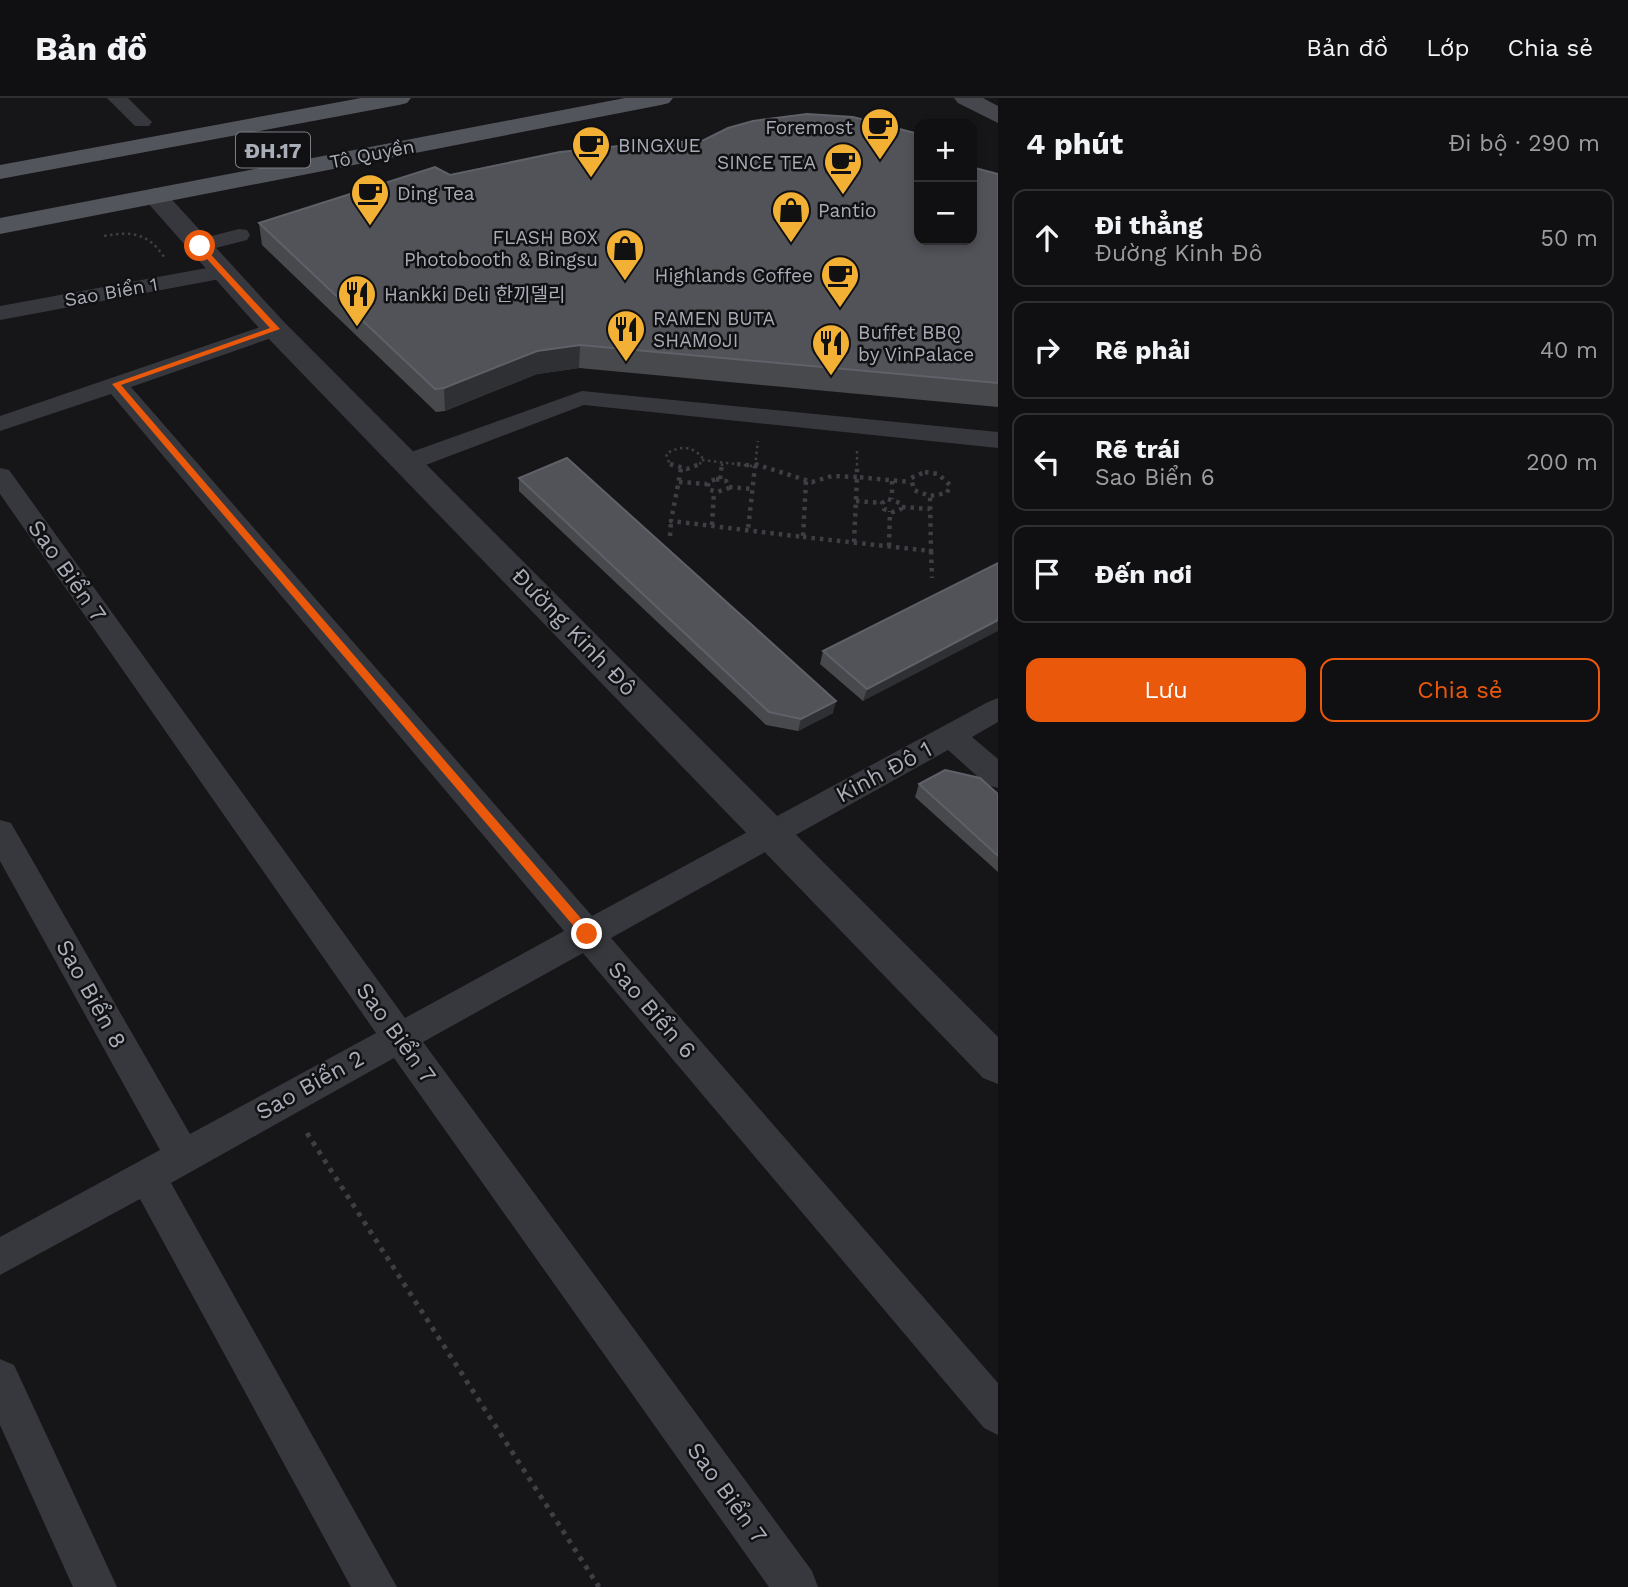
<!DOCTYPE html>
<html lang="vi">
<meta charset="utf-8">
<style>
:root{--surface:#101012;--page:#1e1e20;--text:#f1f3f6;--muted:#9c9d9f;--line:#303032;--accent:#ea580c}
body{margin:0;font-family:"Work Sans","Noto Sans KR",sans-serif;background:var(--page);color:var(--text)}
.controls{position:absolute;right:21px;top:21px;display:grid;overflow:hidden;border-radius:14px;box-shadow:0 4px 10px #0003}
.controls button{width:63px;height:63px;display:grid;place-items:center;padding:0;border:0;border-bottom:2px solid var(--line);background:var(--surface);color:var(--text);font:35px sans-serif}
.stop{position:absolute;width:21px;height:21px;margin:-16px;border:5px solid #ea580c;border-radius:50%;background:#fff}
.stop.end{background:#ea580c;border-color:#fff;box-shadow:0 2px 7px #0008}
.list{margin:0;padding:0;list-style:none}
h2{display:flex;justify-content:space-between;align-items:center;height:91px;margin:0;padding:0 28px;font-size:30px}
h2 small{font-size:23px;font-weight:400;color:var(--muted)}
.list li{display:grid;grid-template-columns:46px 1fr auto;gap:21px;align-items:center;box-sizing:border-box;height:98px;margin:0 14px 14px;padding:0 14px;border:2px solid var(--line);border-radius:14px}
.list b{display:block;font-size:26px;white-space:nowrap}
.list p{margin:0;font-size:23px;white-space:nowrap;color:var(--muted)}
.list em{font-size:23px;font-style:normal;color:var(--muted)}
.actions{display:flex;gap:14px;padding:21px 28px}
.actions a{flex:1;padding:16px 0;border:2px solid var(--accent);border-radius:14px;text-align:center;font-size:24px;color:var(--accent)}
.actions .main{background:var(--accent);color:#fff}
.icon{flex:none;width:38px;height:38px;fill:none;stroke:currentColor;stroke-width:2;stroke-linecap:round;stroke-linejoin:round}
.map{position:relative;flex:none;width:998px;height:1489px;overflow:hidden}
header{display:flex;align-items:center;gap:42px;box-sizing:border-box;height:98px;padding:0 35px;background:var(--surface);border-bottom:2px solid var(--line)}
header strong{font-size:33px}
nav{display:flex;gap:38px;margin-inline-start:auto;font-size:24px}
main{display:flex}
aside{flex:1;background:var(--surface)}
.map>svg:first-child{display:block}
.lines{fill:none;stroke-linecap:round;stroke-linejoin:round}
.path-far2{stroke:#3d3f44;stroke-width:2.5;stroke-dasharray:2.5 3.5;stroke-linecap:butt}
.path-far1{stroke:#3d3f44;stroke-width:4.5;stroke-dasharray:3.5 5;stroke-linecap:butt}
.path{stroke:#3d3f44;stroke-width:5;stroke-dasharray:4.5 6;stroke-linecap:butt}
.minor{fill:#37383d;fill-rule:evenodd}
.tertiary{fill:#37383d;fill-rule:evenodd}
.secondary{fill:#45474d;fill-rule:evenodd}
.primary{fill:#53555c;fill-rule:evenodd}
.wall{fill:#47494d}
.shaded-wall{fill:#2f3033}
.building{fill:#525359;stroke:#5f6168;stroke-width:2}
.route{fill:#ea580c}
.labels{text-anchor:middle;dominant-baseline:central;stroke-width:5;stroke-linejoin:round;paint-order:stroke}
.far-poi-label{font-size:19px;fill:#a8adb8;stroke:#111113;text-anchor:start}
.far-street-label{font-size:19px;fill:#a8adb8;stroke:#111113}
.shield{fill:#111113;stroke:#7b7e86;stroke-width:2}
.shield-label{font-size:21px;font-weight:bold;fill:#a8adb8}
.street-label{font-size:23px;fill:#a8adb8;stroke:#111113}
</style>
<header>
<strong>Bản đồ</strong>
<nav><a>Bản đồ</a><a>Lớp</a><a>Chia sẻ</a></nav>
</header>
<main>
<div class="map">
<svg width="998" height="1489" viewBox="0 0 998 1489">
<rect width="100%" height="100%" fill="#161618"/>
<g class="lines">
<g class="path-far2">
<path d="M104 138C132 133 148 135 164 159"/>
<path d="M857 353V368"/>
<path d="M702 362 752 368"/>
<path d="M673 368 670 367 666 356C679 348 691 347 702 359L700 366 696 368"/>
<path d="M722 368V365"/>
<path d="M755 368 758 343"/>
</g>
<g class="path-far1">
<path d="M670 366 687 371 700 366"/>
<path d="M737 366 755 368 748 432"/>
<path d="M755 366 812 384 832 378 857 379V366"/>
<path d="M681 371 671 423 803 439 806 383"/>
<path d="M925 374 938 376 950 387 947 395 930 398 914 392 911 380Z"/>
<path d="M716 381 726 383 729 390 717 394 708 391V384Z"/>
<path d="M720 381 722 366"/>
<path d="M892 383V401"/>
<path d="M679 384 707 386"/>
<path d="M729 389 753 391"/>
<path d="M888 401 900 405 901 411 893 414 884 411 882 405Z"/>
<path d="M856 403 882 405"/>
<path d="M902 409 930 411"/>
<path d="M712 427 714 394"/>
<path d="M670 438 671 423"/>
<path d="M803 439 931 453 930 398"/>
<path d="M854 444 857 379 910 384"/>
<path d="M889 448 890 413"/>
<path d="M931 453 932 480"/>
</g>
<path class="path" d="M307 1035 599 1489"/>
<g class="minor">
<path d="M107 0H128L152 24 149 28H135Z"/>
<path d="M239 131 247 132 250 137 247 142 200 154 192 153 189 148 192 143Z"/>
<path d="M223 167 231 169 234 174 231 179 0 222V208Z"/>
<path d="M275 224 283 226 286 231 283 236 131 289 592 818 988 604 998 600V624L972 639 998 661V690L987 687 948 652 611 840 998 1285V1337L984 1330 583 855 423 944 812 1473 818 1489H769L394 960 171 1085 397 1489H351L140 1101 0 1177V1139L160 1052 0 763V722L11 725 190 1036 376 935 0 396V370L9 372 405 920 564 833 111 296 0 333V318Z"/>
<path d="M582 293 998 334V350L584 307 418 370 409 372 400 370 396 364 400 358Z"/>
<path d="M0 1261 14 1267 117 1489H73L0 1327Z"/>
</g>
<path class="tertiary" d="M155 90 164 93 285 225 998 939V986L983 980 265 237 146 103 142 98 146 93Z"/>
<path class="secondary" d="M954 0H983L998 8V25L958 5Z"/>
<g class="primary">
<path d="M361 0H411L407 5 399 7 0 81V67Z"/>
<path d="M625 0H673L669 5 661 7 0 136V120Z"/>
</g>
</g>
<g class="wall">
<path d="M702 43 975 70 998 76V309L579 270 537 276 445 313 436 314 262 147 259 125 450 77Z"/>
<path d="M519 380 833 615 798 633 766 627 519 393Z"/>
<path d="M998 465 863 603 820 566 823 553Z"/>
<path d="M919 686 998 696V774L915 699Z"/>
</g>
<g class="shaded-wall">
<path d="M580 247 579 270 537 276 445 313 444 290 537 253Z"/>
<path d="M998 522V533L863 603 867 591Z"/>
<path d="M836 603 833 615 798 633 801 621Z"/>
</g>
<g class="building">
<path d="M807 16 853 19 919 36V142H972V65L975 70 998 76V285L580 247 537 253 444 290 435 291 259 125 435 69 450 77 560 54 649 45 702 43 728 30 753 23Z"/>
<path d="M567 360 836 603 801 621 769 614 519 380Z"/>
<path d="M998 465V522L867 591 823 553Z"/>
<path d="M945 672 980 680 998 696V758L919 686Z"/>
</g>
<path class="route" d="M197 147H202L280 231 121 287 591 832V839H583L112 286 270 230 197 150Z"/>
<defs>
<symbol id="cafe-pin" viewBox="-11 -11 22 30"><path d="M0 17L-7.5 6A9.5 9.5 0 1 1 7.5 6Z" fill="#f2b134" stroke="#111113"/><path d="M-5.5-4.5H6V0H3Q3 3.5 0 3.5H-2.5Q-5.5 3.5-5.5 0ZM3-3.2v2h1.7v-2ZM-6 4.5H4V6H-6Z" fill="#111"/></symbol>
<symbol id="shop-pin" viewBox="-11 -11 22 30"><path d="M0 17L-7.5 6A9.5 9.5 0 1 1 7.5 6Z" fill="#f2b134" stroke="#111113"/><path d="M-5-2.5h2.3a2.7 3.5 0 0 1 5.4 0H5L5.5 6h-11ZM-1.5-2.5h3a1.5 2.3 0 0 0-3 0Z" fill="#111"/></symbol>
<symbol id="restaurant-pin" viewBox="-11 -11 22 30"><path d="M0 17L-7.5 6A9.5 9.5 0 1 1 7.5 6Z" fill="#f2b134" stroke="#111113"/><path d="M-5-6h1v4h1v-4h1v4h1v-4h1v5L-1.5 .5V6h-2V.5L-5-1ZM5-6V6H3V1.5H1.5Q1.5-4 5-6Z" fill="#111"/></symbol>
</defs>
<g fill-rule="evenodd">
<use href="#cafe-pin" x="858" y="7" width="44" height="60"/>
<use href="#cafe-pin" x="569" y="25" width="44" height="60"/>
<use href="#cafe-pin" x="821" y="42" width="44" height="60"/>
<use href="#cafe-pin" x="348" y="73" width="44" height="60"/>
<use href="#shop-pin" x="769" y="90" width="44" height="60"/>
<use href="#shop-pin" x="603" y="128" width="44" height="60"/>
<use href="#cafe-pin" x="818" y="155" width="44" height="60"/>
<use href="#restaurant-pin" x="335" y="174" width="44" height="60"/>
<use href="#restaurant-pin" x="604" y="209" width="44" height="60"/>
<use href="#restaurant-pin" x="809" y="223" width="44" height="60"/>
</g>
<g class="labels">
<g class="far-poi-label">
<text x="853" y="29" text-anchor="end">Foremost</text>
<text x="618" y="47">BINGXUE</text>
<text x="816" y="64" text-anchor="end">SINCE TEA</text>
<text x="397" y="95">Ding Tea</text>
<text x="818" y="112">Pantio</text>
<text x="598" y="139" text-anchor="end">FLASH BOX<tspan x="598" dy="22">Photobooth &amp; Bingsu</tspan></text>
<text x="813" y="177" text-anchor="end">Highlands Coffee</text>
<text x="384" y="196">Hankki Deli 한끼델리</text>
<text x="653" y="220">RAMEN BUTA<tspan x="653" dy="22">SHAMOJI</tspan></text>
<text x="858" y="234">Buffet BBQ<tspan x="858" dy="22">by VinPalace</tspan></text>
</g>
<g class="far-street-label">
<text transform="translate(372 56) rotate(-11)">Tô Quyền</text>
<text transform="translate(111 194) rotate(-10)">Sao Biển 1</text>
</g>
<rect class="shield" x="236" y="34.5" width="74" height="35" rx="5"/>
<g class="shield-label">
<text x="273" y="52">ĐH.17</text>
</g>
<g class="street-label">
<text transform="translate(67 473) rotate(55)">Sao Biển 7</text>
<text transform="translate(574 534) rotate(46)">Đường Kinh Đô</text>
<text transform="translate(884 674) rotate(-28)">Kinh Đô 1</text>
<text transform="translate(91 896) rotate(61)">Sao Biển 8</text>
<text transform="translate(652 912) rotate(49)">Sao Biển 6</text>
<text transform="translate(396 935) rotate(54)">Sao Biển 7</text>
<text transform="translate(310 987) rotate(-29)">Sao Biển 2</text>
<text transform="translate(727 1395) rotate(54)">Sao Biển 7</text>
</g>
</g>
</svg>
<div class="controls">
<button>+</button>
<button>−</button>
</div>
<div class="stop" style="left:200px;top:148px"></div>
<div class="stop end" style="left:587px;top:836px"></div>
</div>
<aside>
<h2>4 phút<small>Đi bộ · 290 m</small></h2>
<ul class="list">
<li><svg class="icon" aria-label="ahead" viewBox="0 0 24 24"><path d="M12 20V5M6 11l6-6 6 6"/></svg><div><b>Đi thẳng</b><p>Đường Kinh Đô</p></div><em>50 m</em></li>
<li><svg class="icon" aria-label="right" viewBox="0 0 24 24"><path d="M7 20v-9h11M14 6l5 5-5 5"/></svg><div><b>Rẽ phải</b></div><em>40 m</em></li>
<li><svg class="icon" aria-label="left" viewBox="0 0 24 24"><path d="M17 20v-9H6M10 6l-5 5 5 5"/></svg><div><b>Rẽ trái</b><p>Sao Biển 6</p></div><em>200 m</em></li>
<li><svg class="icon" aria-label="arrive" viewBox="0 0 24 24"><path d="M6 21V4h12l-3 4 3 4H6"/></svg><div><b>Đến nơi</b></div></li>
</ul>
<div class="actions"><a class="main">Lưu</a><a>Chia sẻ</a></div>
</aside>
</main>
